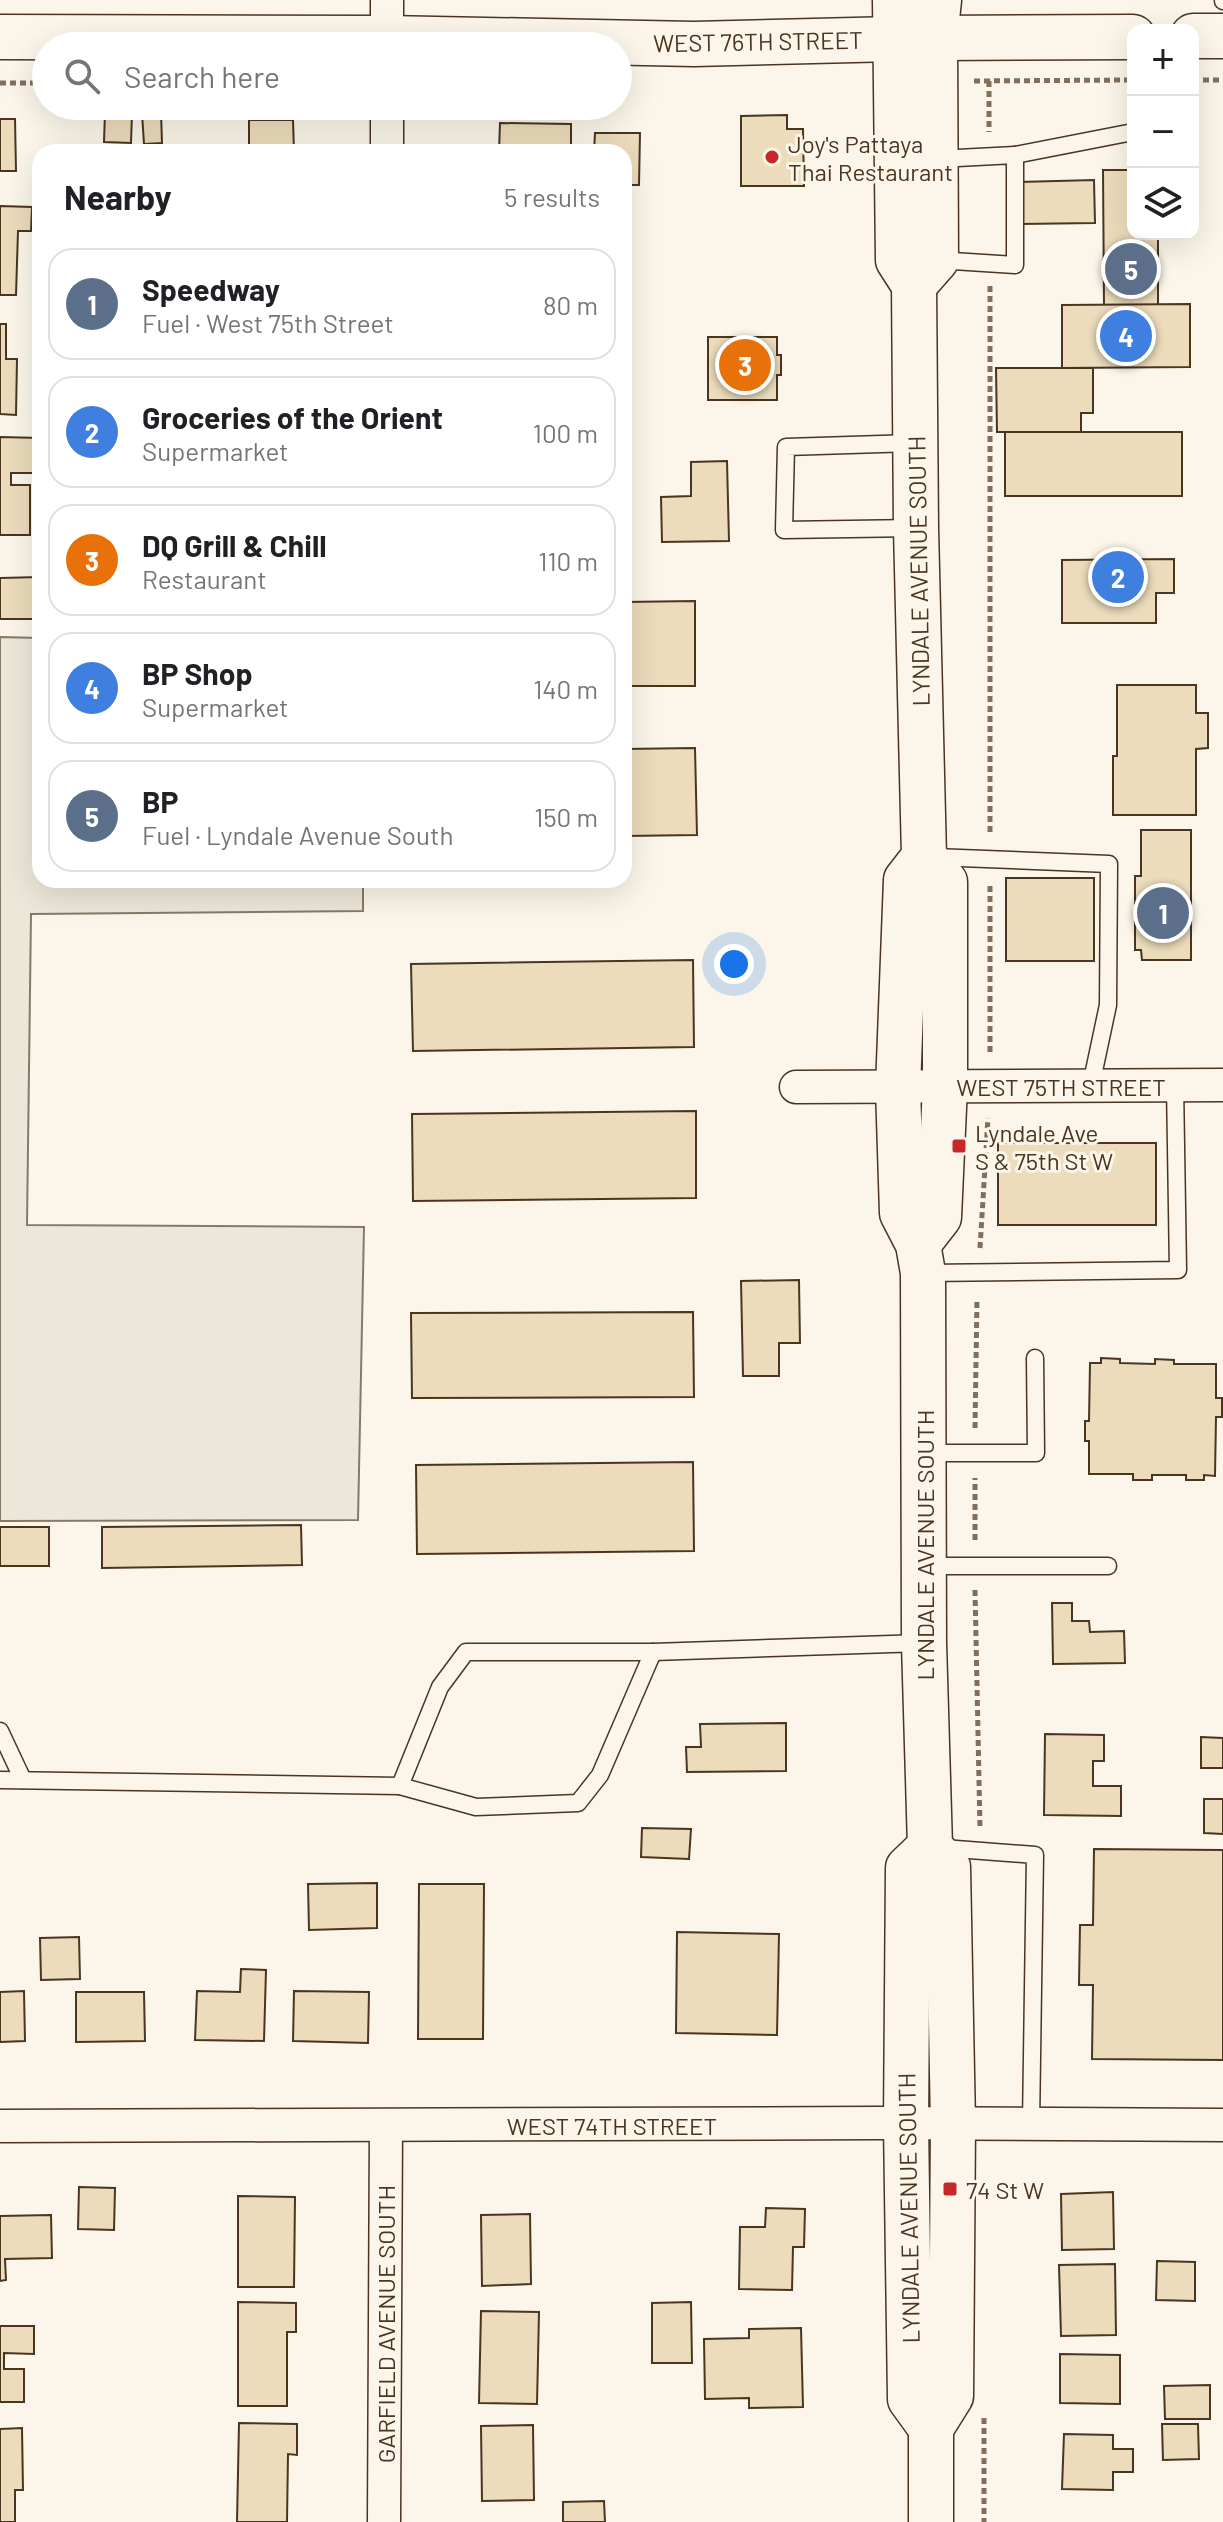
<!DOCTYPE html>
<meta charset="utf-8">
<style>
:root{--surface:#fff;--page:#f6f6f6;--text:#202124;--muted:#757577;--line:#e0e0e0;--accent:#c62828}
body{margin:0;font-family:Barlow,sans-serif;background:var(--page);color:var(--text)}
.controls{position:absolute;right:24px;top:24px;display:grid;overflow:hidden;border-radius:16px;box-shadow:0 8px 32px #0002}
.controls button{width:72px;height:72px;display:grid;place-items:center;padding:0;border:0;border-bottom:2px solid var(--line);background:var(--surface);color:var(--text);font:40px sans-serif}
.you{position:absolute;left:734px;top:964px;width:28px;height:28px;margin:-20px;border:6px solid #fff;border-radius:50%;background:#1a73e8;box-shadow:0 0 0 12px #1a73e833}
.badge{display:grid;place-items:center;width:52px;height:52px;border-radius:50%;background:var(--accent);color:#fff;font-size:26px;font-weight:700}
.pin{position:absolute;translate:-50% -50%;border:4px solid #fff;box-shadow:0 2px 8px #0006}
.list{margin:0;padding:0;list-style:none}
h2{display:flex;justify-content:space-between;align-items:center;height:104px;margin:0;padding:0 32px;font-size:34px}
h2 small{font-size:26px;font-weight:400;color:var(--muted)}
.list li{display:grid;grid-template-columns:52px 1fr auto;gap:24px;align-items:center;box-sizing:border-box;height:112px;margin:0 16px 16px;padding:0 16px;border:2px solid var(--line);border-radius:24px}
.list b{display:block;font-size:30px;white-space:nowrap}
.list p{margin:0;font-size:26px;white-space:nowrap;color:var(--muted)}
.list em{font-size:26px;font-style:normal;color:var(--muted)}
.icon{flex:none;width:44px;height:44px;fill:none;stroke:currentColor;stroke-width:2;stroke-linecap:round;stroke-linejoin:round}
.map{position:relative;flex:none;width:1223px;height:2522px;overflow:hidden}
.search{position:absolute;background:var(--surface);box-shadow:0 8px 32px #0002;left:32px;top:32px;width:600px;height:88px;display:flex;align-items:center;gap:20px;box-sizing:border-box;padding:0 28px;border-radius:44px;color:var(--muted);font-size:30px}
.panel{position:absolute;background:var(--surface);box-shadow:0 8px 32px #0002;left:32px;top:144px;width:600px;height:744px;border-radius:24px}
.map>svg:first-child{display:block}
.parking{fill:#ede7d9;stroke:#887966;stroke-width:2}
.building{fill:#ecdcbc;stroke:#4a3520;stroke-width:2}
.lines{fill:none;stroke-linecap:round;stroke-linejoin:round}
.lane-casing{stroke:#4a3520;stroke-width:19}
.street-casing{stroke:#4a3520;stroke-width:35}
.secondary-casing{stroke:#4a3520;stroke-width:47}
.path{stroke:#7f6f5c;stroke-width:5;stroke-dasharray:6 4;stroke-linecap:butt}
.lane{stroke:#fbf6e9;stroke-width:16}
.street{stroke:#fbf6e9;stroke-width:32}
.secondary{stroke:#fbf6e9;stroke-width:44}
.poi-dot{fill:#c62828;stroke:#fbf6e9;stroke-width:3}
.labels{text-anchor:middle;dominant-baseline:central;stroke-width:6;stroke-linejoin:round;paint-order:stroke}
.street-label{font-size:24px;fill:#4a3520;stroke:#fbf6e9}
.poi-label{font-size:24px;fill:#4a3520;stroke:#fbf6e9;text-anchor:start}
</style>
<div class="map">
<svg width="1223" height="2522" viewBox="0 0 1223 2522">
<rect width="100%" height="100%" fill="#fbf6e9"/>
<path class="parking" d="M0 637 40 638V880H363V911L31 914 27 1225 364 1227 358 1520 0 1521Z"/>
<g class="building">
<path d="M105 112 132 113 131 143 104 142Z"/>
<path d="M161 112 162 143 144 144 142 113Z"/>
<path d="M787 115V129H803L804 186H741V116Z"/>
<path d="M0 119H15L16 171H0Z"/>
<path d="M249 120H293L294 152H249Z"/>
<path d="M500 123 571 124V152H499Z"/>
<path d="M595 133H640L639 185H624V152H594Z"/>
<path d="M1103 170H1133V234H1158V305H1104Z"/>
<path d="M1094 180 1095 223 1020 224 1019 182Z"/>
<path d="M0 206 32 207 31 231H18L16 295H0Z"/>
<path d="M1190 304V367L1062 368V305Z"/>
<path d="M0 324H6V359H17L16 415 0 414Z"/>
<path d="M708 337H777V355H781V375H777V400H708Z"/>
<path d="M996 368H1093V413H1081V432H997Z"/>
<rect x="1005" y="432" width="177" height="64"/>
<path d="M0 437 40 438V473H11V485H30V535H0Z"/>
<path d="M727 461 729 541 662 542 661 497 691 496V462Z"/>
<path d="M1174 559V593H1156V623H1062V560Z"/>
<path d="M40 577V619H0V578Z"/>
<path d="M695 601V686H624V602Z"/>
<path d="M1117 685H1196V713H1208V748L1196 749V815H1113V756H1117Z"/>
<path d="M695 748 697 835 624 836V749Z"/>
<path d="M1141 830H1191V960H1142L1141 950H1135V876H1141Z"/>
<rect x="1006" y="878" width="88" height="83"/>
<path d="M693 960 694 1047 413 1051 411 964Z"/>
<path d="M696 1111V1198L413 1201 412 1114Z"/>
<rect x="998" y="1143" width="158" height="82"/>
<path d="M799 1280 800 1343H779V1376H743L741 1281Z"/>
<path d="M693 1312 694 1397 412 1398 411 1313Z"/>
<path d="M1101 1358 1120 1359V1363L1155 1364V1359L1174 1360V1364H1216V1398H1222V1417H1216L1215 1476 1204 1475V1480H1186V1475H1152V1480H1133V1474H1089V1441H1085V1421H1089L1090 1363H1101Z"/>
<path d="M693 1462 694 1551 417 1554 416 1465Z"/>
<path d="M301 1525 302 1565 102 1568V1527Z"/>
<rect x="0" y="1527" width="49" height="39"/>
<path d="M1052 1603H1072V1621H1089L1090 1632 1124 1631 1125 1663 1053 1664Z"/>
<path d="M786 1723V1771L687 1772 686 1747H701L700 1724Z"/>
<path d="M1045 1734 1104 1735V1761H1093V1786H1121V1816L1044 1815Z"/>
<path d="M1201 1737 1223 1738V1768H1201Z"/>
<path d="M1204 1799H1223V1834L1204 1833Z"/>
<path d="M642 1828 691 1829 689 1859 641 1857Z"/>
<path d="M1094 1849 1223 1850V2060L1092 2059 1093 1985H1079L1080 1925H1093Z"/>
<path d="M377 1883V1928L309 1930 308 1884Z"/>
<path d="M419 1884H484L483 2039H418Z"/>
<path d="M677 1932 779 1934 777 2035 676 2033Z"/>
<path d="M79 1937 80 1979 41 1980 40 1938Z"/>
<path d="M241 1969 266 1970 264 2041 195 2040 197 1991 240 1992Z"/>
<path d="M24 1991 25 2041 0 2042V1992Z"/>
<path d="M294 1991 369 1992 368 2043 293 2041Z"/>
<path d="M76 1992H144L145 2041 76 2042Z"/>
<path d="M79 2187 115 2188 114 2230 78 2229Z"/>
<path d="M1113 2192 1114 2249 1062 2250 1061 2194Z"/>
<path d="M238 2196 295 2197 294 2287H238Z"/>
<path d="M766 2208 805 2209 804 2247H793L792 2290 739 2289 740 2227H765Z"/>
<path d="M530 2214 531 2284 482 2286 481 2215Z"/>
<path d="M51 2215 52 2258 5 2259 6 2280 0 2281V2216Z"/>
<path d="M1157 2261 1195 2262V2301L1156 2300Z"/>
<path d="M1115 2264 1116 2335 1061 2336 1059 2265Z"/>
<path d="M238 2302 296 2303V2332H287V2406H238Z"/>
<path d="M691 2302 692 2363H652V2303Z"/>
<path d="M481 2311 539 2312 537 2404 479 2403Z"/>
<path d="M0 2326H34V2354L4 2353V2369H24V2402H0Z"/>
<path d="M801 2328 803 2407 749 2408V2398L705 2399 704 2339 749 2338V2329Z"/>
<path d="M1060 2354 1120 2355V2404L1060 2403Z"/>
<path d="M1210 2385V2419H1165L1164 2386Z"/>
<path d="M239 2423 297 2424V2455L288 2454 287 2522H237Z"/>
<path d="M1162 2424H1198L1199 2459 1163 2460Z"/>
<path d="M533 2425 534 2500 482 2501 481 2426Z"/>
<path d="M22 2428 23 2490H15V2522H0V2429Z"/>
<path d="M1064 2434 1113 2435V2449H1133V2472H1113V2490L1062 2489Z"/>
<path d="M604 2501 605 2522H563V2502Z"/>
</g>
<g class="lines">
<defs>
<g id="lane">
<path d="M1223 0V1"/>
<path d="M1015 155 1133 132"/>
<path d="M937 260 1015 265V155L938 159"/>
<path d="M913 443 786 447 784 530 915 528"/>
<path d="M934 857 1109 864 1108 1005 1091 1085"/>
<path d="M925 1273 1178 1270 1175 1085"/>
<path d="M926 1453H1036L1035 1358"/>
<path d="M926 1566H1108"/>
<path d="M0 1731 23 1780"/>
<path d="M0 1780 400 1786 440 1687 466 1652H653L922 1643"/>
<path d="M400 1786 476 1807 578 1803 600 1775 653 1652"/>
<path d="M943 1848 1035 1855 1031 2124"/>
</g>
<g id="street">
<path d="M387 46V0"/>
<path d="M387 152V106"/>
<path d="M796 1087 1223 1085"/>
<path d="M0 2126 875 2123 1223 2125"/>
<path d="M384 2522 386 2126"/>
</g>
<g id="secondary">
<path d="M895 0 898 260 914 285 916 528 924 857 906 880 898 1088 902 1213 918 1244 923 1273 924 1643 930 1847 948 1867 953 2124 951 2396 931 2428V2522"/>
<path d="M1193 36H1223"/>
<path d="M0 37 387 38 694 44 935 38 1133 37"/>
<path d="M914 285 936 260 935 38 939 0"/>
<path d="M918 1244 939 1217 945 1086V882L924 857"/>
<path d="M930 1847 908 1868 906 2123 910 2399 931 2428"/>
</g>
</defs>
<use href="#lane" class="lane-casing"/>
<use href="#street" class="street-casing"/>
<use href="#secondary" class="secondary-casing"/>
<g class="path">
<path d="M1193 80H1223"/>
<path d="M974 81 1133 80"/>
<path d="M989 81V132"/>
<path d="M0 83H46"/>
<path d="M990 286V836"/>
<path d="M990 1052V882"/>
<path d="M980 1248 988 1118"/>
<path d="M975 1428 977 1298"/>
<path d="M975 1540V1478"/>
<path d="M975 1590 980 1828"/>
<path d="M984 2418V2522"/>
</g>
<use href="#lane" class="lane"/>
<use href="#street" class="street"/>
<use href="#secondary" class="secondary"/>
</g>
<g class="poi-dot">
<circle cx="772" cy="157" r="8"/>
<rect x="951" y="1138" width="16" height="16" rx="4"/>
<rect x="942" y="2181" width="16" height="16" rx="4"/>
</g>
<g class="labels">
<g class="street-label">
<text transform="translate(758 41) rotate(-1)">WEST 76TH STREET</text>
<text transform="translate(918 571) rotate(-91)">LYNDALE AVENUE SOUTH</text>
<text x="1061" y="1086">WEST 75TH STREET</text>
<text transform="translate(924 1545) rotate(-90)">LYNDALE AVENUE SOUTH</text>
<text x="612" y="2125">WEST 74TH STREET</text>
<text transform="translate(908 2208) rotate(-91)">LYNDALE AVENUE SOUTH</text>
<text transform="translate(385 2324) rotate(-90)">GARFIELD AVENUE SOUTH</text>
</g>
<g class="poi-label">
<text x="788" y="143">Joy's Pattaya<tspan x="788" dy="28">Thai Restaurant</tspan></text>
<text x="975" y="1132">Lyndale Ave<tspan x="975" dy="28">S &amp; 75th St W</tspan></text>
<text x="966" y="2189">74 St W</text>
</g>
</g>
</svg>
<div class="controls">
<button>+</button>
<button>−</button>
<button><svg class="icon" aria-label="layers" viewBox="0 0 24 24"><path d="M12 4l9 5-9 5-9-5zM3 14l9 5 9-5"/></svg></button>
</div>
<div class="you"></div>
<div class="pin badge" style="left:1163px;top:913px;background:#5c6f8a">1</div>
<div class="pin badge" style="left:1118px;top:577px;background:#3f7fe0">2</div>
<div class="pin badge" style="left:745px;top:365px;background:#e8710a">3</div>
<div class="pin badge" style="left:1126px;top:336px;background:#3f7fe0">4</div>
<div class="pin badge" style="left:1131px;top:269px;background:#5c6f8a">5</div>
<div class="search"><svg class="icon" aria-label="search" viewBox="0 0 24 24"><circle cx="10" cy="10" r="6"/><path d="M15 15l6 6"/></svg>Search here</div>
<section class="panel">
<h2>Nearby<small>5 results</small></h2>
<ul class="list">
<li><span class="badge" style="background:#5c6f8a">1</span><div><b>Speedway</b><p>Fuel · West 75th Street</p></div><em>80 m</em></li>
<li><span class="badge" style="background:#3f7fe0">2</span><div><b>Groceries of the Orient</b><p>Supermarket</p></div><em>100 m</em></li>
<li><span class="badge" style="background:#e8710a">3</span><div><b>DQ Grill &amp; Chill</b><p>Restaurant</p></div><em>110 m</em></li>
<li><span class="badge" style="background:#3f7fe0">4</span><div><b>BP Shop</b><p>Supermarket</p></div><em>140 m</em></li>
<li><span class="badge" style="background:#5c6f8a">5</span><div><b>BP</b><p>Fuel · Lyndale Avenue South</p></div><em>150 m</em></li>
</ul>
</section>
</div>
